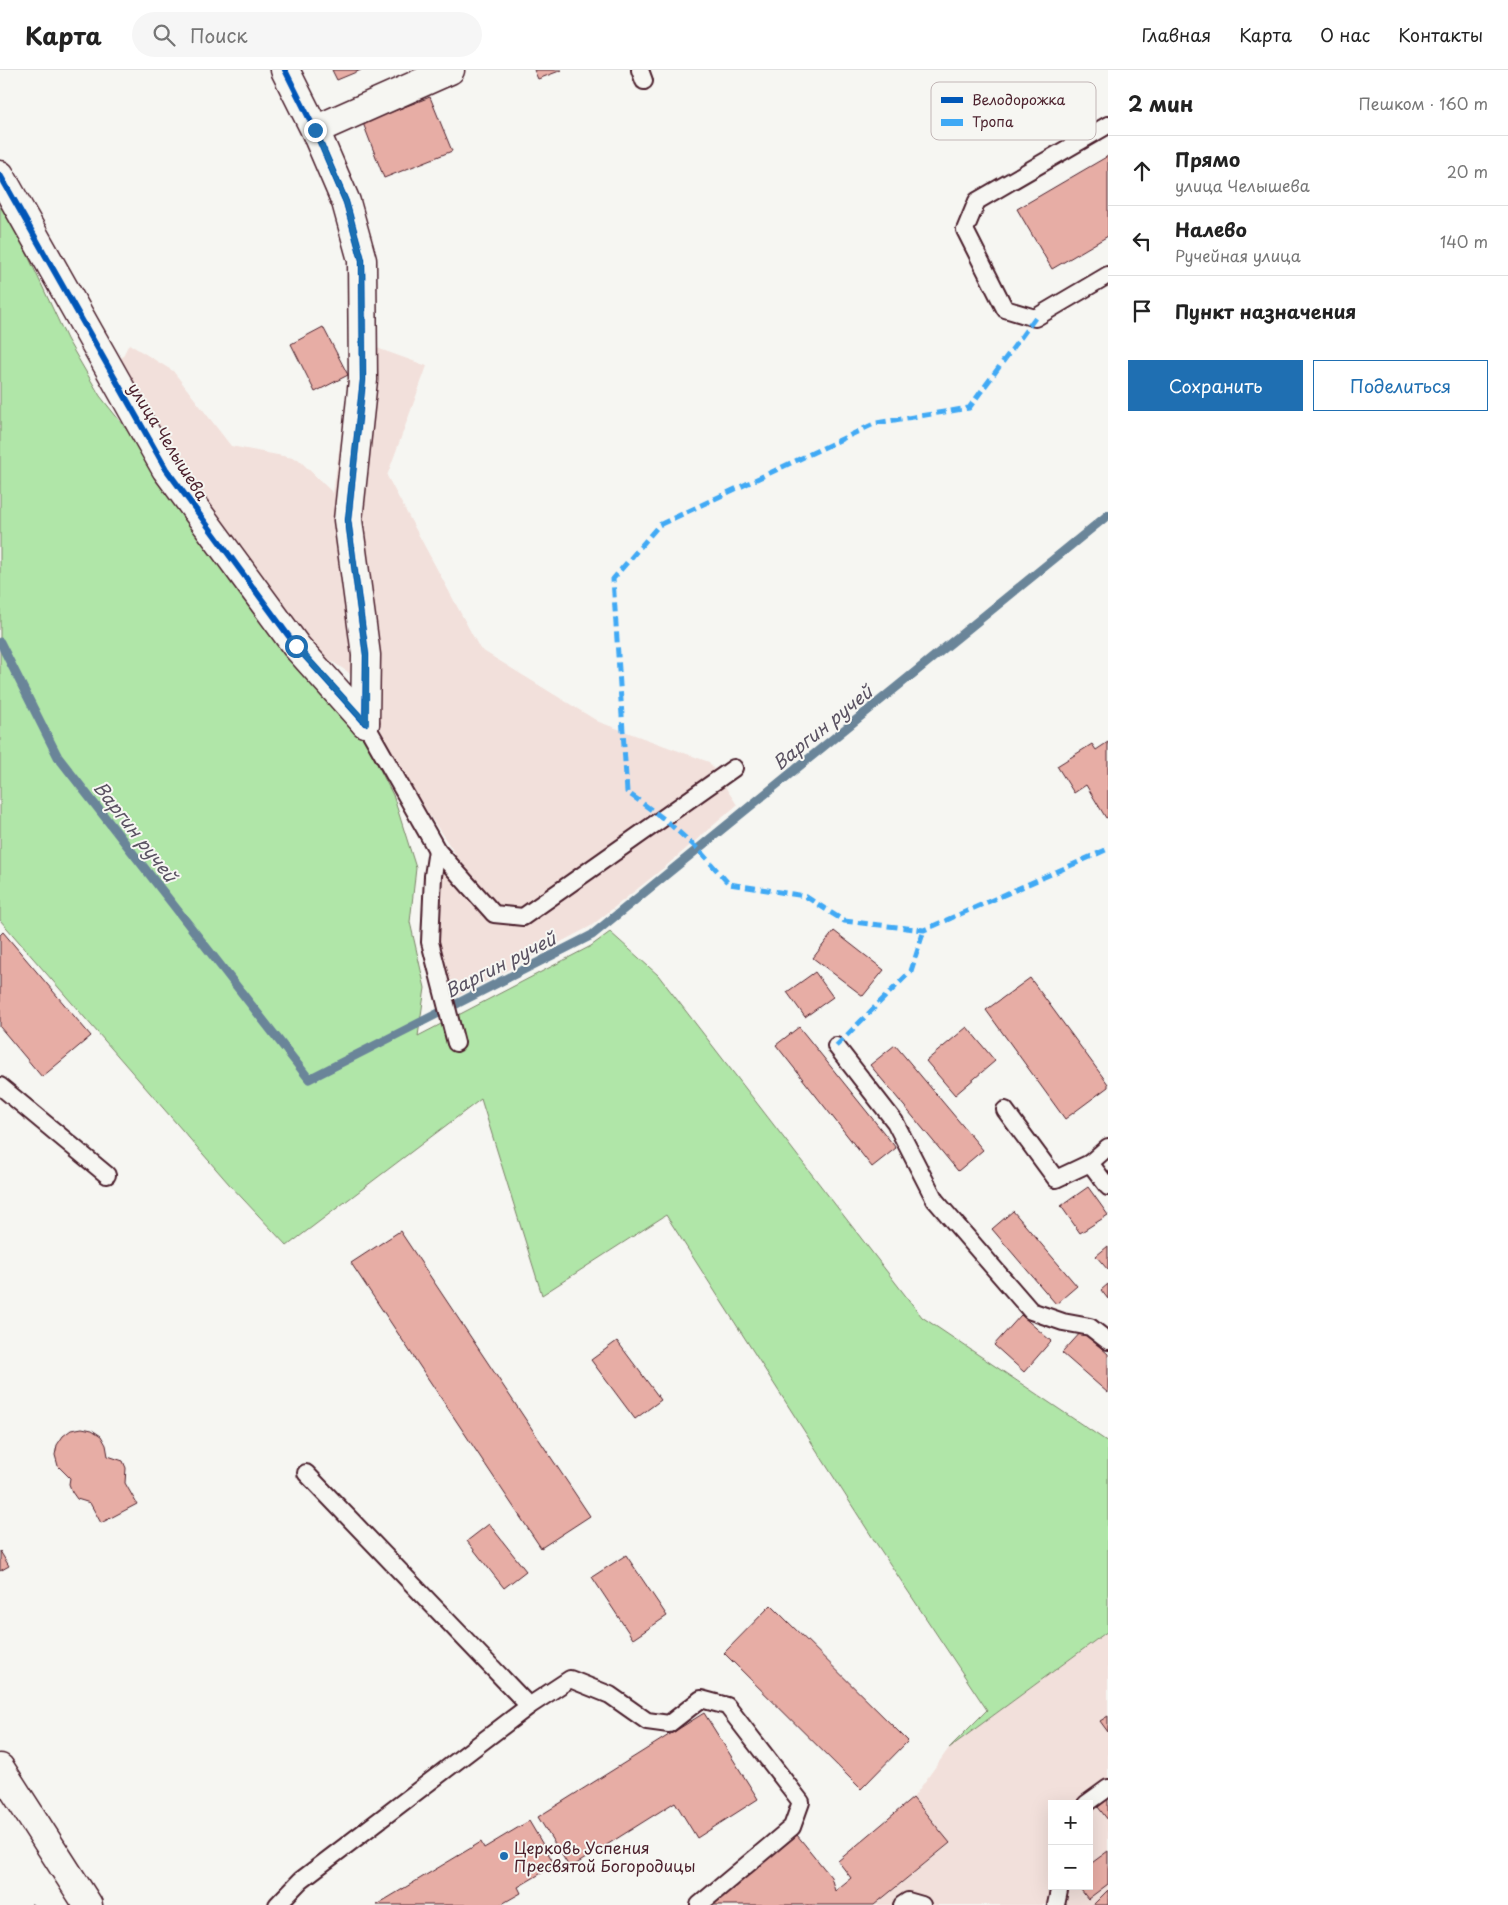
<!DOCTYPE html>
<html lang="ru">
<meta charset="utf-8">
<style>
:root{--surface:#fff;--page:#f6f6f6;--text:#222;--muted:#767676;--line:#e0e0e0;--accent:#1f6fb2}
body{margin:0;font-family:"Playpen Sans",sans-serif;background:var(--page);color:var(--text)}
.controls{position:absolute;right:15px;bottom:15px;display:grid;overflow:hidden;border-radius:0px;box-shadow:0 5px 20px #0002}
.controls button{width:45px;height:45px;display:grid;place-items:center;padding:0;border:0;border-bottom:1px solid var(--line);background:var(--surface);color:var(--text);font:25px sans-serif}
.stop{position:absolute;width:15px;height:15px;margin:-11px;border:4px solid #1f6fb2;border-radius:50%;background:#fff}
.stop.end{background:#1f6fb2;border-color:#fff;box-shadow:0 1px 5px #0008}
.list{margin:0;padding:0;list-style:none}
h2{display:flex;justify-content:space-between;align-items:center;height:65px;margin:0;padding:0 20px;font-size:21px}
h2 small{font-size:16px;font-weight:400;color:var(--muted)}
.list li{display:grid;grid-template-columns:32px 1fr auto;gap:15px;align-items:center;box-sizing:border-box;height:70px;padding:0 20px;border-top:1px solid var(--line)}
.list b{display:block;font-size:19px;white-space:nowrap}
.list p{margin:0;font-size:16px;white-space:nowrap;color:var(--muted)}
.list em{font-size:16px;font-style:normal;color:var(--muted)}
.actions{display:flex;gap:10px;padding:15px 20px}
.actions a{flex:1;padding:11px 0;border:1px solid var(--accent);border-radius:0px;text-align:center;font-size:18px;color:var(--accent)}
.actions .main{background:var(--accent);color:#fff}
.icon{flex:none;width:28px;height:28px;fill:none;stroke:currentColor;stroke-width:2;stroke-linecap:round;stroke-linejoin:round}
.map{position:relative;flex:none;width:1108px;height:1835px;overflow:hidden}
header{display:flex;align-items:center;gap:30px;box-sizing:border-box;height:70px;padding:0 25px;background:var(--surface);border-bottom:1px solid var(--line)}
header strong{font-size:24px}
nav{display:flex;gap:28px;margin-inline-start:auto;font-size:18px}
.search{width:350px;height:45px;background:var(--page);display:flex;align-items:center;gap:12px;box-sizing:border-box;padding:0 18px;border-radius:28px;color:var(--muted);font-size:19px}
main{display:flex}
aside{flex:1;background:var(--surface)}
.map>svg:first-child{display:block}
.built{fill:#f2e0db;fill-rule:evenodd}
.green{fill:#b0e6a8;stroke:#7d826a}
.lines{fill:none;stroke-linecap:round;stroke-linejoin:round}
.stream{stroke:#6b8599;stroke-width:9}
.building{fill:#e7ada5;stroke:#4a1f2b}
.lane-casing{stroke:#4a1f2b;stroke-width:20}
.street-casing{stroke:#4a1f2b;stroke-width:31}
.secondary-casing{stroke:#4a1f2b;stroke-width:31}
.path{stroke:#4a1f2b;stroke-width:3;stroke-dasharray:1 4;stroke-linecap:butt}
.lane{stroke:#f6f6f2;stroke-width:16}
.street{stroke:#f6f6f2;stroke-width:28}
.secondary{stroke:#f6f6f2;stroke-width:28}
.quiet{stroke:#3fa9f5;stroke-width:5;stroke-dasharray:10 5;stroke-linecap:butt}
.cycleway-casing{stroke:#f6f6f2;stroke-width:9}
.cycleway{stroke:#0057b8;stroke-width:6}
.route{stroke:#1f6fb2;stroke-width:6}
.poi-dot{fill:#1f6fb2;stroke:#f6f6f2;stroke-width:2}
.labels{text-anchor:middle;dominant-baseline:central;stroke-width:4;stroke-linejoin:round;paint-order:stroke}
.street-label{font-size:16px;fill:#4a1f2b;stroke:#f6f6f2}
.poi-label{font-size:16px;fill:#4a1f2b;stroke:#f6f6f2;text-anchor:start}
.water-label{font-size:18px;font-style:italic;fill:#5a5262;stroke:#f6f6f2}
.key{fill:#f6f6f2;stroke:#c2b6b6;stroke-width:1}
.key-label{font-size:14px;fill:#4a1f2b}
</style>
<header>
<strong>Карта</strong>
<div class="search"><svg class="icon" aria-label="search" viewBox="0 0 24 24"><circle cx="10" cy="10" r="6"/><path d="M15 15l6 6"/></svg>Поиск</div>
<nav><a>Главная</a><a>Карта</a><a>О нас</a><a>Контакты</a></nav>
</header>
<main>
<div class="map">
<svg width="1108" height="1835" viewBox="0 0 1108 1835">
<rect width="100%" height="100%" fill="#f6f6f2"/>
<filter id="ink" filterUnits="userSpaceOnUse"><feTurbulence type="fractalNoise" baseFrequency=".02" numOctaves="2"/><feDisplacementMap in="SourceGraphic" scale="10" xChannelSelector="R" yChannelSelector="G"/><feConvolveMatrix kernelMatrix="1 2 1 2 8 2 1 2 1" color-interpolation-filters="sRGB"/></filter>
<g filter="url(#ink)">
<g class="built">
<path d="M129 274 173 301 231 376 298 389 333 423 349 310V282L374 277 427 296 387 406 480 579 599 652 709 692 737 735 666 796 591 856 451 930 437 887 436 809 456 785 409 715 386 674 372 635 348 602 303 573 114 303Z"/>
<path d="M1108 1561V1835H874L950 1774 913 1728 949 1678ZM1052 1734H1089V1816H1052Z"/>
</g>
<path class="green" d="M0 126 67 269 100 326 349 639 393 725 416 798 410 852 425 918 418 966 591 876 610 862 658 905 922 1247 1108 1372V1561L949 1678 987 1640 874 1470 666 1145 542 1225 481 1029 287 1176 229 1114 0 850Z"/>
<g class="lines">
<path class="stream" d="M0 572 58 687 309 1009 592 865 1108 445"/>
</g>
<g class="building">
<path d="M332 0H361L337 10Z"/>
<path d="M534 0H562L538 9Z"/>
<path d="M430 27 452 81 384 108 363 53Z"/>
<path d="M1108 86V166L1052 199 1017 139Z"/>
<path d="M323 257 348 305 315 322 291 274Z"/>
<path d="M1108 672V747L1106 748 1086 715 1074 723 1057 696 1092 674 1096 680Z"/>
<path d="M834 861 884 900 863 926 813 888Z"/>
<path d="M3 862 91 966 42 1007 0 957V865Z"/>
<path d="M815 902 833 927 805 947 787 922Z"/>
<path d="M1030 908 1108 1014V1017L1065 1049 986 940Z"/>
<path d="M799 957 896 1078 872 1097 776 975Z"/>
<path d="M967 957 995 991 955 1025 926 991Z"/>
<path d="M895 975 983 1080 958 1101 870 995Z"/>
<path d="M1088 1117 1108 1145 1080 1163 1061 1136Z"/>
<path d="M1013 1141 1077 1216 1056 1234 992 1159Z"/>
<path d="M400 1161 590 1446 541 1478 351 1193Z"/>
<path d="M1108 1176V1200L1096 1186Z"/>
<path d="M1108 1214V1229L1101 1220Z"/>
<path d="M1021 1245 1051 1271 1024 1302 994 1275Z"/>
<path d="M1082 1261 1108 1284V1323L1062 1283Z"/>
<path d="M617 1271 661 1330 635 1349 591 1290Z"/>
<path d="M82 1358 92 1360 101 1366 106 1375 108 1386 123 1391 126 1398 125 1413 137 1434 101 1453 90 1433 77 1429 72 1422 69 1414 70 1408 58 1396 55 1385 57 1375 63 1366 71 1360Z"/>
<path d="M489 1454 526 1501 504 1518 467 1471Z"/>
<path d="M0 1481 9 1496 0 1501Z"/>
<path d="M626 1485 667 1546 633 1569 592 1507Z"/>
<path d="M771 1535 908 1671 861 1719 724 1583Z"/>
<path d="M704 1643 758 1729 697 1768 675 1732 570 1798 538 1747Z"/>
<path d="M1108 1646V1662L1100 1651Z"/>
<path d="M913 1728 950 1773 874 1835H711L797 1765 831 1807 835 1821 851 1808 838 1791Z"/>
<path d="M1108 1729V1750L1098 1737Z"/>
<path d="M529 1751 555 1795 518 1817 521 1823 500 1835H376L481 1772 484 1778Z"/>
<path d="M1108 1781V1814L1088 1829 1078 1816H1089V1795Z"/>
<path d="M1108 1820V1835H1093Z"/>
</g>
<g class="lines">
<defs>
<g id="lane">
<path d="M640 0 644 11"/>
<path d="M1108 55 977 131 965 160 1005 239 1035 248 1108 205"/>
<path d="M365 653 437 780 494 844 523 847 734 698"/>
<path d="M437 780 433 806 430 872 456 973"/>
<path d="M836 976 895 1052 935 1130 1031 1241 1063 1252 1090 1257 1108 1271"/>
<path d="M0 1016 107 1105"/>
<path d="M1005 1040 1056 1109 1090 1093 1108 1117"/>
<path d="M1090 1093 1108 1077"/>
<path d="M306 1403 529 1636 570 1609 610 1625 647 1651 669 1654 701 1629 727 1636 801 1732 792 1757 699 1835"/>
<path d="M1086 1734 1108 1718"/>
<path d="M277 1835 301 1810 529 1636"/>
<path d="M902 1835 908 1831 922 1835"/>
<path d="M1056 1835 1060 1816"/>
</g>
<g id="street">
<path d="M285 0 315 60 346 132 362 190 363 310 348 450 366 585 365 653"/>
<path d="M315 60 450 0"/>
<path d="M0 105 166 399 296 576 365 653"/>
</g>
<path id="secondary" d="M0 1698 88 1835"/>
</defs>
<use href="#lane" class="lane-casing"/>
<use href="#street" class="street-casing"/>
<use href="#secondary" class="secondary-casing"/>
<path class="path" d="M32 1835 33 1834"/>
<use href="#lane" class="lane"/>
<use href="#street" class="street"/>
<use href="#secondary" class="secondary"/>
<g class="quiet">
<path d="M1035 248 969 338 876 353 659 455 613 509 627 722 664 749 698 779 729 814 805 826 844 851 924 860 1108 779"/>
<path d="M836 976 911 901 924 860"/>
</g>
<defs>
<g id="cycleway">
<path d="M285 0 315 60 346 132 362 190 363 310 348 450 366 585 365 653"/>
<path d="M0 105 166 399 296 576 365 653"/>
</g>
</defs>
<use href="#cycleway" class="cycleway-casing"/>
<use href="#cycleway" class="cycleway"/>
</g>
</g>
<g class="lines" filter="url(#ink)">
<path class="route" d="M296 576 366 653V585L348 450 363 310 362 190 346 132 315 60"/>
</g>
<circle class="poi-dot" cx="504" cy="1786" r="5"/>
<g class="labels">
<g class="street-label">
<text transform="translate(169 371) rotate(58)">улица Челышева</text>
</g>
<g class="poi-label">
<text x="514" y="1777">Церковь Успения<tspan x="514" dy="18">Пресвятой Богородицы</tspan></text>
</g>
<g class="water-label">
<text transform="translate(822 657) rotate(-39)">Варгин ручей</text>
<text transform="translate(136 761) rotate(52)">Варгин ручей</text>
<text transform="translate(500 894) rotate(-27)">Варгин ручей</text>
</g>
</g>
<rect x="931" y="12" width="165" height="58" rx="8" class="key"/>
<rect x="941" y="27" width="22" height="6" fill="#0057b8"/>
<rect x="941" y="49" width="22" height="7" fill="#3fa9f5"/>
<g class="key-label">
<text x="972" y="35">Велодорожка</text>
<text x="972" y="57">Тропа</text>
</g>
</svg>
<div class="controls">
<button>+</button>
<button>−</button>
</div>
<div class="stop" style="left:296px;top:576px"></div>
<div class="stop end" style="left:315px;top:60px"></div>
</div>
<aside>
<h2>2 мин<small>Пешком · 160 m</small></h2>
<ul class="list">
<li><svg class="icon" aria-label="ahead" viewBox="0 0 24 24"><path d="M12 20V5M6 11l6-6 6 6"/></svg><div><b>Прямо</b><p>улица Челышева</p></div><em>20 m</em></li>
<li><svg class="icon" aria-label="left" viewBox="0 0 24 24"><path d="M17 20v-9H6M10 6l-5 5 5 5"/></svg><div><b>Налево</b><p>Ручейная улица</p></div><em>140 m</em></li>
<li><svg class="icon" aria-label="arrive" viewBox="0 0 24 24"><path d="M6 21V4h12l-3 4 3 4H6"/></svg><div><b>Пункт назначения</b></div></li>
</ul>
<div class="actions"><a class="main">Сохранить</a><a>Поделиться</a></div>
</aside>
</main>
